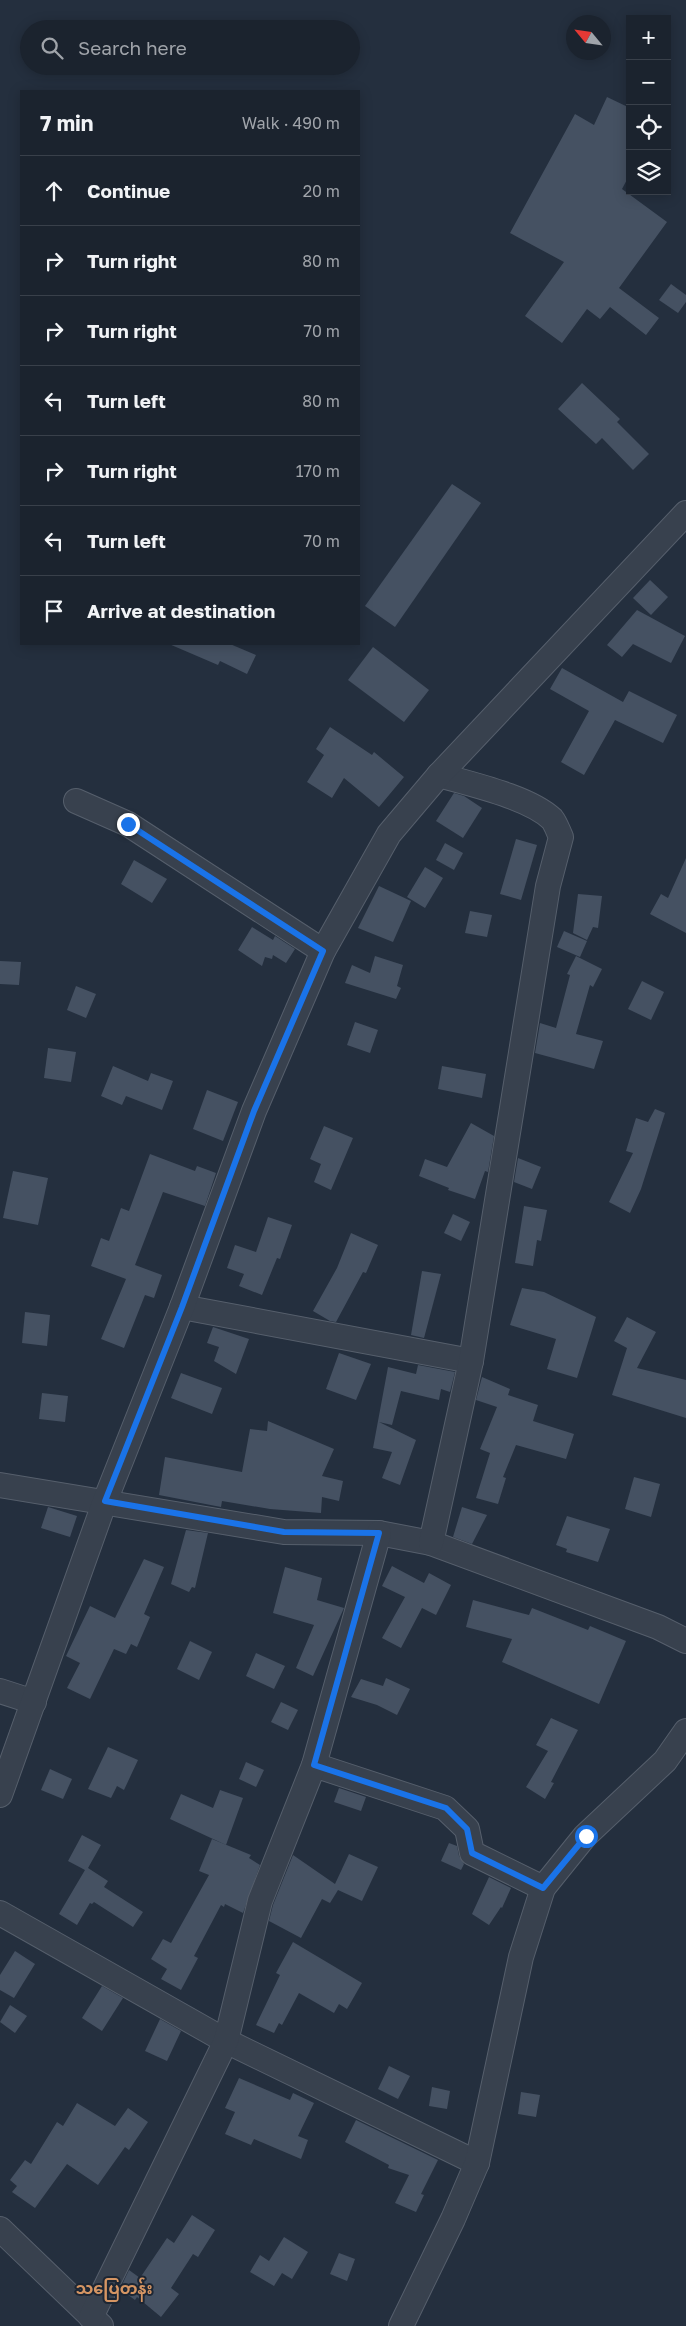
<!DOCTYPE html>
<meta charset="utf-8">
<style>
:root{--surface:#1b232e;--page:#242b36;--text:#f1f3f6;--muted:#a0a4aa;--line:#39404a}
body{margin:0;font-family:"Golos Text","Noto Sans Myanmar",sans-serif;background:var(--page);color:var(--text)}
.controls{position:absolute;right:15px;top:15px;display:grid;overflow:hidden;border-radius:0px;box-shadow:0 2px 12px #0003}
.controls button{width:45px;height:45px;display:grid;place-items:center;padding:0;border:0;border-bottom:1px solid var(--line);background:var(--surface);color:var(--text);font:25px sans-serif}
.compass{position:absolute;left:566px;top:15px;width:45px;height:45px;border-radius:50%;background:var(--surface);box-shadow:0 2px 12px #0003;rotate:299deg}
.stop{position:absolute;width:15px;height:15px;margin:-11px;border:4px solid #1a73e8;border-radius:50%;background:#fff}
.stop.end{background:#1a73e8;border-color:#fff;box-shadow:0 1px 5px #0008}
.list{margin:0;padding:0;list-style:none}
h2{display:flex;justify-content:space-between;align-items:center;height:65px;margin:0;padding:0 20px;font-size:21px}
h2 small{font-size:16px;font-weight:400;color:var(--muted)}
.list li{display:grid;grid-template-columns:32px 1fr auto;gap:15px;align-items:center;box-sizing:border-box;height:70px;padding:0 20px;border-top:1px solid var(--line)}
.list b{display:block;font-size:19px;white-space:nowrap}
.list em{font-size:16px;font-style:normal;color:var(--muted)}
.icon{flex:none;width:28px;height:28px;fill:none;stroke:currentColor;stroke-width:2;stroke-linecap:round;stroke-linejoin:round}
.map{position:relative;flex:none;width:686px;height:2326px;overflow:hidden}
.search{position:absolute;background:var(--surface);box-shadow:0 2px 12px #0003;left:20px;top:20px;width:340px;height:55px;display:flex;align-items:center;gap:12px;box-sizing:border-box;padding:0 18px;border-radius:28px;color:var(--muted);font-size:19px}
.panel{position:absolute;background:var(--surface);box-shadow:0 2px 12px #0003;left:20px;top:90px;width:340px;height:555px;border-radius:0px}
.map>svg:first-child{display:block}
.building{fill:#455162}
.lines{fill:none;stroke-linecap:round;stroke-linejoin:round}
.street-casing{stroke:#565f6c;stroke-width:26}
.street{stroke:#38414e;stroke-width:24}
.route{stroke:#1a73e8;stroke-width:6}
.labels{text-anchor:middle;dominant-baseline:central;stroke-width:4;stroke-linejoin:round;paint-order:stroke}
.quarter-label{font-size:16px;font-weight:bold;fill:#d59563;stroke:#1d2633}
</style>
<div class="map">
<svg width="686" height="2326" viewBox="0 0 686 2326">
<rect width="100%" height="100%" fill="#242f3e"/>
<g class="building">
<path d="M607 97 630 108V174L622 189 667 222 619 288 659 318 646 335 610 307 600 319 587 309 562 343 525 316 564 262 510 233 575 114 594 125Z"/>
<path d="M671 284 686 295V302L678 313 659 300Z"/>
<path d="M582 383 620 419 617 422 649 454 633 470 602 438 596 444 558 409Z"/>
<path d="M452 484 481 503 395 627 365 606Z"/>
<path d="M650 580 668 597 651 615 633 598Z"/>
<path d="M637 610 685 636 671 663 633 644 622 657 607 645Z"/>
<path d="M169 644H230L256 655 247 674 220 661 218 665Z"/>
<path d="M373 647 429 690 404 722 348 680Z"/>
<path d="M562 668 623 702 629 691 677 715 663 743 615 720 584 775 561 762 589 711 550 689Z"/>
<path d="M330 727 372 755 374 752 404 777 379 807 344 778 332 798 307 782 324 755 316 749Z"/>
<path d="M454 793 464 796 482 808 463 838 436 821Z"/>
<path d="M516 839 537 845 521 900 500 894Z"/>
<path d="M445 843 463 853 454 870 436 860Z"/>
<path d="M686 858V933L650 914 661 894 668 898Z"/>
<path d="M134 860 167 879 152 903 121 884Z"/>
<path d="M425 867 443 878 425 908 407 897Z"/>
<path d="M379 886 411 901 393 942 358 928Z"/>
<path d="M578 894 602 896 598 928 593 927 587 940 573 933Z"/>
<path d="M470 911 492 915 487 937 465 933Z"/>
<path d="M252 927 273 940 275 936 295 949 286 963 273 955 272 959 265 957 262 966 238 950Z"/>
<path d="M564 931 587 941 580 957 557 947Z"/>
<path d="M375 956 403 965 397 986 401 988 396 999 345 983 352 965 370 973Z"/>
<path d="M576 956 602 969 593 987 590 985 576 1034 603 1041 594 1069 535 1053 540 1023 556 1028 570 975 567 974Z"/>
<path d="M0 961 21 962 19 985 0 984Z"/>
<path d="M642 981 664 992 651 1020 628 1009Z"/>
<path d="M76 986 96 994 86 1018 67 1010Z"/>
<path d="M355 1022 378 1030 370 1053 347 1045Z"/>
<path d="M48 1048 76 1052 71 1082 44 1078Z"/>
<path d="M113 1066 148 1081 151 1073 173 1081 162 1110 126 1096 122 1105 101 1096Z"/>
<path d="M442 1066 486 1074 482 1098 438 1089Z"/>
<path d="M207 1090 238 1102 223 1141 193 1129Z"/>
<path d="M655 1109 665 1113 641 1189 630 1213 609 1202 633 1153 626 1151 636 1118 648 1122Z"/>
<path d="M471 1123 494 1136 488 1172 485 1171 475 1199 448 1190 449 1188 419 1176 425 1159 447 1167Z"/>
<path d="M324 1126 353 1138 331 1190 314 1182 321 1164 310 1159Z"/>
<path d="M150 1154 195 1171 197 1166 216 1173 205 1206 163 1192 135 1265 162 1275 154 1298 145 1295 124 1348 101 1339 126 1279 91 1266 101 1238 109 1241 121 1208 129 1211Z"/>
<path d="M518 1158 541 1167 532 1189 514 1182Z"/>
<path d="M13 1171 48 1178 38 1225 3 1218Z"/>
<path d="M524 1206 547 1210 541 1241 537 1240 533 1266 515 1263Z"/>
<path d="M453 1214 470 1222 461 1241 444 1233Z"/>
<path d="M268 1217 292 1225 280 1259 277 1258 262 1295 239 1286 244 1274 227 1268 235 1245 256 1252Z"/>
<path d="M351 1233 378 1245 366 1273 363 1272 336 1322 330 1321 313 1311 337 1268Z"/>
<path d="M422 1271 441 1274 424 1338 411 1335Z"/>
<path d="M522 1288 544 1292 596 1317 577 1378 547 1369 556 1339 510 1325Z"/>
<path d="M25 1312 50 1315 47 1346 22 1343Z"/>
<path d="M627 1317 656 1332 637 1368 686 1380V1418L612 1395 627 1348 614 1341Z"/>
<path d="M213 1327 249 1339 236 1374 214 1361 219 1347 207 1343Z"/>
<path d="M339 1353 371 1364 356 1400 326 1389Z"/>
<path d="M418 1365 455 1372 450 1392 441 1389 439 1400 401 1391 392 1425 379 1422 416 1440 400 1485 382 1478 392 1452 373 1448 388 1367 416 1374Z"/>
<path d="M181 1373 222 1388 212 1414 171 1398Z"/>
<path d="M482 1377 510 1389 508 1395 538 1405 533 1421 574 1434 566 1459 516 1445 503 1477 506 1478 498 1504 476 1498 490 1453 480 1449 497 1407 476 1400Z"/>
<path d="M42 1393 68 1396 65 1422 39 1419Z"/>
<path d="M268 1421 334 1449 322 1476 343 1481 339 1501 322 1497 321 1513 270 1509 222 1501 221 1507 159 1495 165 1457 242 1472 250 1429 267 1431Z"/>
<path d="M634 1477 660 1484 651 1517 625 1509Z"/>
<path d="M48 1507 77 1516 70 1537 41 1528Z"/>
<path d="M462 1507 487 1515 472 1544 453 1537Z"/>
<path d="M567 1516 610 1529 598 1562 566 1552 567 1549 556 1545Z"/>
<path d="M186 1530 208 1533 195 1588 192 1587 189 1592 171 1584Z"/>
<path d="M144 1559 164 1567 144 1614 150 1617 137 1647 131 1644 126 1654 114 1649 90 1699 67 1688 80 1663 66 1656 90 1606 115 1618Z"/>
<path d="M392 1566 424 1583 429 1573 451 1585 436 1615 422 1608 401 1648 382 1638 405 1597 382 1586Z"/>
<path d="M285 1567 322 1578 317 1600 344 1608 313 1676 296 1668 314 1625 273 1613Z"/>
<path d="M473 1600 529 1615 532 1608 588 1630 590 1626 626 1641 599 1704 502 1662 512 1639 466 1627Z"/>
<path d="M190 1641 212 1652 199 1680 177 1669Z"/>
<path d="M256 1653 285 1666 274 1689 246 1676Z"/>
<path d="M386 1678 410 1689 397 1715 377 1705 351 1697 361 1679 383 1686Z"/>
<path d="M281 1702 298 1710 288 1730 271 1722Z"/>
<path d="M551 1718 578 1730 551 1782 554 1783 545 1799 526 1787 548 1751 536 1745Z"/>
<path d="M108 1747 138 1760 124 1790 117 1786 111 1798 88 1789Z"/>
<path d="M246 1762 264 1770 256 1787 239 1779Z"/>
<path d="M50 1769 72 1779 63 1799 41 1790Z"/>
<path d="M339 1788 366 1797 361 1811 334 1802Z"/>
<path d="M220 1790 243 1798 226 1845 170 1819 181 1794 213 1808Z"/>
<path d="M82 1835 101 1845 88 1868 108 1881 104 1887 143 1912 133 1927 94 1902 92 1904 90 1903 77 1925 59 1914 85 1870 68 1861Z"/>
<path d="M212 1839 251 1855 249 1858 260 1865 243 1913 225 1904 224 1907 221 1905 194 1956 198 1958 181 1990 161 1979 167 1969 151 1959 163 1939 171 1943 209 1875 199 1871Z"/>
<path d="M449 1843 457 1846 459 1856 464 1864 461 1870 441 1861Z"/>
<path d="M349 1854 378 1867 362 1901 338 1890 330 1903 322 1899 301 1938 269 1921 273 1905 293 1855 335 1884Z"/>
<path d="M489 1877 511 1888 502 1908 501 1907 489 1925 472 1914Z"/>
<path d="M293 1942 362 1983 347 2009 339 2004 334 2013 299 1993 282 2025 279 2023 274 2033 256 2025 280 1975 276 1973Z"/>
<path d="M15 1951 35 1964 14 1998 0 1990V1975Z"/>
<path d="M102 1986 123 1998 102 2031 82 2018Z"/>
<path d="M10 2005 27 2016 15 2033 0 2022Z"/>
<path d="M160 2019 181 2031 167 2061 145 2051Z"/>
<path d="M389 2066 410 2076 398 2099 378 2089Z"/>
<path d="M239 2078 290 2100 293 2093 314 2103 298 2136 308 2140 301 2159 254 2139 251 2145 225 2134 235 2112 225 2108Z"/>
<path d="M432 2087 450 2091 447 2109 429 2106Z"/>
<path d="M521 2092 540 2095 536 2117 518 2114Z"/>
<path d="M77 2103 115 2126 128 2108 148 2122 129 2150 125 2147 98 2185 67 2164 35 2208 12 2192 17 2186 10 2180 25 2160 31 2164 57 2122 63 2126Z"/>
<path d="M356 2120 438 2160 421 2194 424 2195 416 2212 395 2203 409 2175 388 2168 389 2165 345 2142Z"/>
<path d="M192 2215 215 2230 198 2257 193 2254 171 2288 179 2294 161 2317 137 2297 135 2300 120 2289 129 2270 140 2278 167 2238 174 2243Z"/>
<path d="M284 2237 308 2252 292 2279 282 2273 274 2286 250 2272 260 2255 269 2261Z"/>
<path d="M339 2253 355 2259 347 2281 330 2274Z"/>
</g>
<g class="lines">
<defs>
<g id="street">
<path d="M76 801 128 824 323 951"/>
<path d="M182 1307 471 1361"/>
<path d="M0 1485 284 1532 379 1533 431 1543 658 1627 686 1641"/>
<path d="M431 1543 471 1361 548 886 561 837C558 831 556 824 552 819 529 797 470 784 439 775"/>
<path d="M0 1691 34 1702"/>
<path d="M314 1765 445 1808 467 1829 472 1853 543 1888"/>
<path d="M0 1795 105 1501 182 1307 254 1111 323 951 389 834 439 775 686 513"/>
<path d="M0 1913 226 2041 477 2163"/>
<path d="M0 2229 101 2326"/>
<path d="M91 2317 226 2041 260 1901 314 1765 379 1533"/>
<path d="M401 2326 453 2219 477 2163 521 1957 543 1888 585 1836 665 1761 686 1731"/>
</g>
</defs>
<use href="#street" class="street-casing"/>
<use href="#street" class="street"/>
</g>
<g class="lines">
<path class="route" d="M128 824 323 951 254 1111 182 1307 105 1501 284 1532 379 1533 314 1765 446 1808 467 1829 472 1853 543 1888 586 1836"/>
</g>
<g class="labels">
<g class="quarter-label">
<text x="114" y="2288">သပြေတန်း</text>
</g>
</g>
</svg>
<div class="controls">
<button>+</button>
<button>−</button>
<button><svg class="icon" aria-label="locate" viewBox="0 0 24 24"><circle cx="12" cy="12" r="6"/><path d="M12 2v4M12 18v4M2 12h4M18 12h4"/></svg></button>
<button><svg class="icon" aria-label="layers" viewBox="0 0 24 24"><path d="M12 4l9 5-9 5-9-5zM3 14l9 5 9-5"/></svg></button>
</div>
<svg class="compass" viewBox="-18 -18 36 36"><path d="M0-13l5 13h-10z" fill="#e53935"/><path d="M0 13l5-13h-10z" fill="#a0a4aa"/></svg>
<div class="stop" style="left:586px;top:1836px"></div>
<div class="stop end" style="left:128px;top:824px"></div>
<div class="search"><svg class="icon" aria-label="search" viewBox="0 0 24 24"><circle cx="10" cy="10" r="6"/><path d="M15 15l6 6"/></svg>Search here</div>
<section class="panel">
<h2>7 min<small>Walk · 490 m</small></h2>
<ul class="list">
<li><svg class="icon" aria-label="ahead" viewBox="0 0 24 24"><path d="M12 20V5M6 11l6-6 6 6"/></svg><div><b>Continue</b></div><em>20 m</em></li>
<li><svg class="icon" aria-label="right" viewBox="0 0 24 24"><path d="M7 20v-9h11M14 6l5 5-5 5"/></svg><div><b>Turn right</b></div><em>80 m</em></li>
<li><svg class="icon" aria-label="right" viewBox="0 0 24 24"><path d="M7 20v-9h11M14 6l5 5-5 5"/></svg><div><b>Turn right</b></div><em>70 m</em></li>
<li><svg class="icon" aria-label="left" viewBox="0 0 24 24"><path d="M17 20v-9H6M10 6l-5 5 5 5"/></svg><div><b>Turn left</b></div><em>80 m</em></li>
<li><svg class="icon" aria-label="right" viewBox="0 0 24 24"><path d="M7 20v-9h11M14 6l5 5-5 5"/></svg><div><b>Turn right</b></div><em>170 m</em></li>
<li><svg class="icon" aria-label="left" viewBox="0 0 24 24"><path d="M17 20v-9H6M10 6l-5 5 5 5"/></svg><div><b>Turn left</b></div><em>70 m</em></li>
<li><svg class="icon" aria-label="arrive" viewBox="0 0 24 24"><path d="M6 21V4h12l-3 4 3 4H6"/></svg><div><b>Arrive at destination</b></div></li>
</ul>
</section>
</div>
